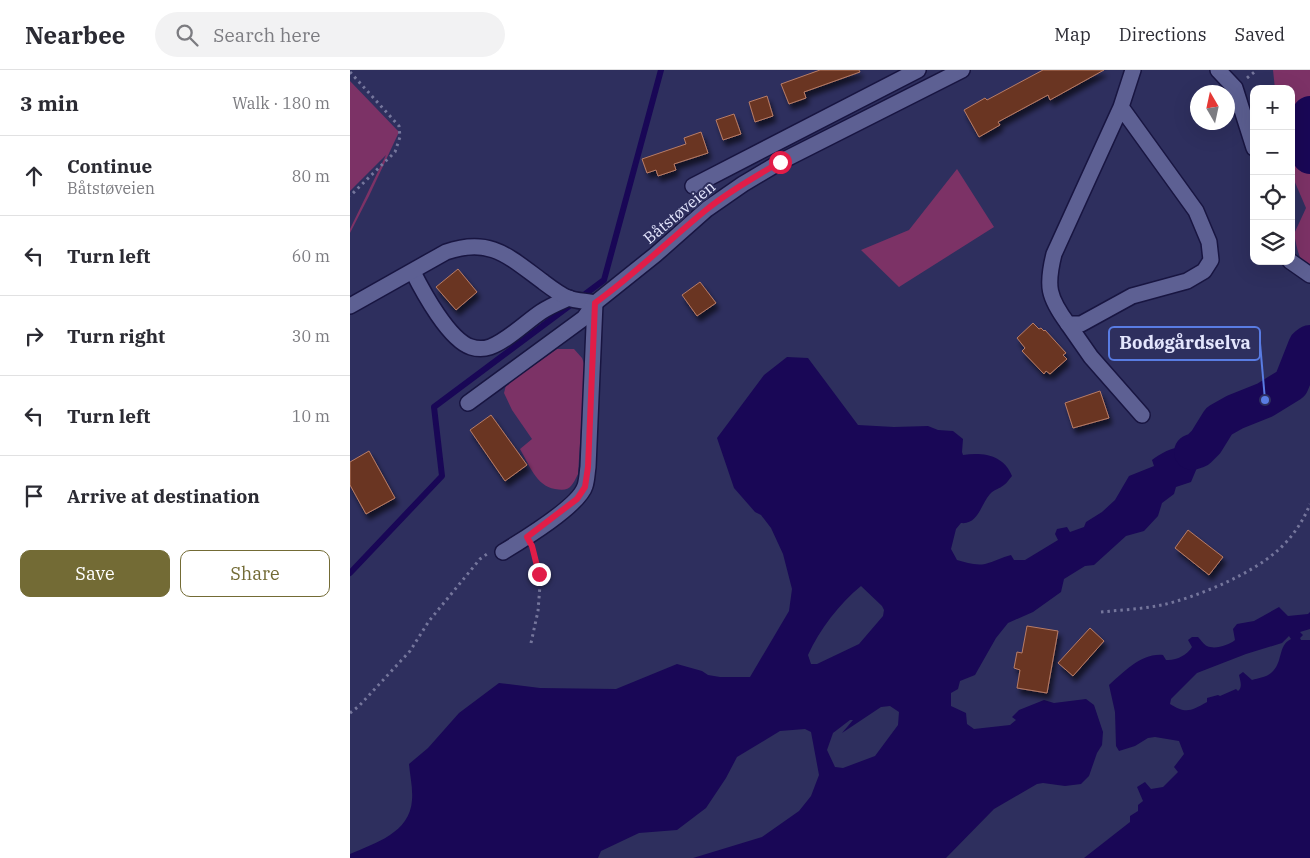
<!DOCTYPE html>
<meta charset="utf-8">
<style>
:root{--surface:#fff;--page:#f2f2f3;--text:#2b2b33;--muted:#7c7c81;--line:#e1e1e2;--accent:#736b35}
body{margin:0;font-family:"IBM Plex Serif",serif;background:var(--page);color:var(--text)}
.controls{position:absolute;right:15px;top:15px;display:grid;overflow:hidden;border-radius:10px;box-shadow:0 5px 20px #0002}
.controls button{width:45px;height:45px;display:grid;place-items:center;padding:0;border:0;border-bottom:1px solid var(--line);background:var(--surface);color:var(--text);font:25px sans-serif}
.compass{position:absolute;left:840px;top:15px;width:45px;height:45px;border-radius:50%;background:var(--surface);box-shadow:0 5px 20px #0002;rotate:351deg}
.stop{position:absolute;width:15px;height:15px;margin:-11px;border:4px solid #e11d48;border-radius:50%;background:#fff}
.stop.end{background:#e11d48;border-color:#fff;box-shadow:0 1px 5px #0008}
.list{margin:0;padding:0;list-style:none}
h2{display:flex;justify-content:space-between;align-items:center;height:65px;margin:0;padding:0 20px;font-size:21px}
h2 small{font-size:16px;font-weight:400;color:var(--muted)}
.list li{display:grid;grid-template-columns:32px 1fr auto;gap:15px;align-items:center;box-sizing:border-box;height:80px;padding:0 20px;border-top:1px solid var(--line)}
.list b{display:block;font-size:19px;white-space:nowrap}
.list p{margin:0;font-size:16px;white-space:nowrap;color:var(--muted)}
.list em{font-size:16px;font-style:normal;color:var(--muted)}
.actions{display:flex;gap:10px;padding:15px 20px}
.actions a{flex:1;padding:11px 0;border:1px solid var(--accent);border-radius:10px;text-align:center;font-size:18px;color:var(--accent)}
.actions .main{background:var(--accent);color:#fff}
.icon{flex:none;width:28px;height:28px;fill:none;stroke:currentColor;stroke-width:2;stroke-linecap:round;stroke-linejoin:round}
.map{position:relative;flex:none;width:960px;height:788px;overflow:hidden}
header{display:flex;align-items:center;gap:30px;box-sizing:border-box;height:70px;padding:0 25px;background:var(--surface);border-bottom:1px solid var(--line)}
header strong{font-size:24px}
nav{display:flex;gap:28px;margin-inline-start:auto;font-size:18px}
.search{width:350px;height:45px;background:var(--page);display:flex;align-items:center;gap:12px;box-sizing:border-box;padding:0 18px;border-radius:28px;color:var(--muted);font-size:19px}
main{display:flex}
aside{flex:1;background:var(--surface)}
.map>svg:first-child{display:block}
.green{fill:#7c3266}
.water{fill:#190756;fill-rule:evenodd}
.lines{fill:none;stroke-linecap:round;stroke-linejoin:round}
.stream{stroke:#190756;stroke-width:6}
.river{stroke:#190756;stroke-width:36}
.building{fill:#6a3521;stroke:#b87c66;filter:url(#shadow)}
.minor-casing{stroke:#181541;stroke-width:18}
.path{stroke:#75769c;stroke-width:3;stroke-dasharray:2.5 4;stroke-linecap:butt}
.minor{stroke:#5d6093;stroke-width:15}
.route{stroke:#e11d48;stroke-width:6}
.labels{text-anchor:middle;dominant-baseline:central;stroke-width:4;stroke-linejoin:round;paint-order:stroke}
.street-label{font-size:16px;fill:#e4e6fe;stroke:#2e2f5e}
.leader{fill:none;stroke:#597ce3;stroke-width:2}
.callout-dot{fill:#597ce3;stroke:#2e2f5e;stroke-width:2}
.callout{fill:#2e2f5e;stroke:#597ce3;stroke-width:2}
.callout-label{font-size:18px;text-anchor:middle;font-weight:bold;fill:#e4e6fe}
</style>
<header>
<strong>Nearbee</strong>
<div class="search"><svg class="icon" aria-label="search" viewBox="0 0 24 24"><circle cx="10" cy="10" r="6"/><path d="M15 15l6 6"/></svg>Search here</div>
<nav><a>Map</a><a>Directions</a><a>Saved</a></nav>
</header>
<main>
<aside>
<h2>3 min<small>Walk · 180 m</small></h2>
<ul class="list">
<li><svg class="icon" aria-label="ahead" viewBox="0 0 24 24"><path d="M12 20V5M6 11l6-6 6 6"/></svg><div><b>Continue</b><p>Båtstøveien</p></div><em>80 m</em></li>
<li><svg class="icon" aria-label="left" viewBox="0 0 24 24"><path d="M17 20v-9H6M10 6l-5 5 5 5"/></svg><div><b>Turn left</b></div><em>60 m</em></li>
<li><svg class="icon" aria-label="right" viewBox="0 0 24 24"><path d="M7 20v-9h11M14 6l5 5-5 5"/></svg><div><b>Turn right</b></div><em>30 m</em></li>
<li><svg class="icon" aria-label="left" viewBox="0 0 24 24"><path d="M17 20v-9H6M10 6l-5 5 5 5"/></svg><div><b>Turn left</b></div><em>10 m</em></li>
<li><svg class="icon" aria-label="arrive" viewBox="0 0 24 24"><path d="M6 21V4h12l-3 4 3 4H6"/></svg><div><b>Arrive at destination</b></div></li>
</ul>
<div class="actions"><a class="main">Save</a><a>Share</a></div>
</aside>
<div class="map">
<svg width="960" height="788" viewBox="0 0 960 788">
<defs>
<filter id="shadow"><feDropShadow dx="3" dy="5.5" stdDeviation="2.5" flood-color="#0009"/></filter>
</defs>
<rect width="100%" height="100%" fill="#2e2f5e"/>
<g class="green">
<path d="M923 0H960V32L949 52 951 80 960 100V198C948 193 947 176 944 164L956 138 941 103V19H925Z"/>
<path d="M0 11 49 62 19 126 0 163V159L36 85 0 121Z"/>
<path d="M607 99 644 157 549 217 511 180 559 160Z"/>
<path d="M207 279H224L232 288 235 296 228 404C222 416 220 422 205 419 186 416 179 394 170 379L182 369 162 340 154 323 156 315Z"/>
</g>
<g class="water">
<path d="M437 287 458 288 508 355 544 357 578 356 588 360 603 361 613 369 612 382 613 385C633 382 654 385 662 406 659 409 657 413 654 415 649 419 645 419 640 424 631 434 628 455 611 453L606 459 601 479 607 490C616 492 625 496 635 494 644 492 652 487 661 485L664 490H675L708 470 705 464 707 459 717 457 720 462 734 457 736 452 752 442 765 430 779 406 804 396 802 390C818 378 840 368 849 393L841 412 826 417 824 424 812 433 808 446 794 461 776 466 744 495 735 496 714 509 711 522 683 542 658 553 646 568 625 605 610 611 608 619 601 623V636L616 643 617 654 624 659 660 655 666 650 662 647 669 640 694 630 704 633 736 629 744 635 753 662 752 675 747 683 739 706 731 714 715 716 693 713 687 714 644 739 596 788H343L412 767 449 741 461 726 469 705 461 662 455 659 430 661 387 687 376 708 356 738 327 760 289 763 251 781 248 788H0V784C25 773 60 763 62 730 63 718 60 706 59 694L78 678 109 643 149 613 190 618 266 619 327 594 352 601 358 605 370 607H400L439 541 442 519 433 484 421 458 411 445 405 442 384 418 367 368 414 305ZM511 516 532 536 534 540 533 546 509 574 467 594H461L458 585C470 559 489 534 511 516ZM540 636 549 642 548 655 525 686 493 698 485 697 477 680 483 663 500 650H503L492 663 531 637Z"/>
<path d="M929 537 938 546 958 544 960 542V559L950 562 953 565 950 568 951 570H960V788H734L780 752V746L788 741V735L793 731 787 717 795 712 801 719 813 717 828 702 824 697 834 684 829 671 805 667 798 668 785 676 769 681 766 676 765 642 759 615C774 602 791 583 813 585L816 590C826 591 837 585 842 577L838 570 842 567H848C851 570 854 575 857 576 865 580 879 575 885 570L883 559 887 554 904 551ZM939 566 941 569C927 576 934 592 921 603 917 607 908 608 902 610L893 602 889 605C890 610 893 617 888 621L886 619 870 626 868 625 857 628V632C841 641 836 644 820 634L821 629 847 603 896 584 932 573Z"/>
</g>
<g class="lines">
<path class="stream" d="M0 503 92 406 84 337 254 210 311 0"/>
<g class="river">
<path d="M960 44C951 62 951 68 960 86"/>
<path d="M842 382 848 380 856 372 869 351 885 342 915 330 941 314 956 276 960 273"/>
</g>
</g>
<g class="building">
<path d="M470 0H509L510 2 454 22 456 28 439 34 431 14Z"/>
<path d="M693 0H754L700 30 698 25 648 52 650 55 629 67 614 40 635 28 637 30Z"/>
<path d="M417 26 423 46 405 52 399 32Z"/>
<path d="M384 44 391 64 373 70 366 50Z"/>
<path d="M351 62 358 83 324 94 326 100 308 106 306 100 297 103 292 89 336 74 334 68Z"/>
<path d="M108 199 127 222 106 240 86 217Z"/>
<path d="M350 212 366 233 347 246 332 225Z"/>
<path d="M683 253 689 259 691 258 694 261 695 260 716 283 713 285 717 289 700 304 696 301 694 304 672 281 675 278 667 268Z"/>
<path d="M750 321 759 348 723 358 715 333Z"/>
<path d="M141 345 177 395 155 411 120 360Z"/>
<path d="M19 381 45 428 16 444 0 415V392Z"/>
<path d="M838 460 873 487 859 505 825 478Z"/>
<path d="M677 556 708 561 697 623 667 618 670 600 664 598 667 582 672 583Z"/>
<path d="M740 558 754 571 723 606 708 593Z"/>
</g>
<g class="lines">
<defs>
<g id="minor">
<path d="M868 0 885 18 904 78"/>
<path d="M771 37 846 141 859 172 861 190 854 201 837 211 782 226 731 254H718C698 227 696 216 704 184L771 37 783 0"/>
<path d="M343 116 568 0"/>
<path d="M940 191 960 205"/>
<path d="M63 202C73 222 99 270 121 277 127 279 134 279 140 277 157 271 176 252 191 242 200 236 210 232 219 228"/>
<path d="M0 236 96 182C140 167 158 186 192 211 200 217 209 224 218 228 226 231 236 231 245 233L238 397C237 403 237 410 235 416 229 436 171 471 153 482"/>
<path d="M718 254 741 287 792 345"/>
<path d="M118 333 234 248 245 233 305 185 357 139 393 114 430 92 612 0"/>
</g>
</defs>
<use href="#minor" class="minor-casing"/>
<g class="path">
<path d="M0 2 49 56 50 67 45 82 0 126"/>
<path d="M897 8 907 0"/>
<path d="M751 542C771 540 792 539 812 535 847 527 900 505 927 481 941 469 953 452 960 434"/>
<path d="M181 573 188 541 190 515 184 484"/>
<path d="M0 643 9 636 60 581 79 551 130 489 137 484"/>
</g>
<use href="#minor" class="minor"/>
</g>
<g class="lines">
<path class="route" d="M189 504 182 476 177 467 227 429 235 417 238 397 245 233C284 205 319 170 356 140 379 121 405 107 430 92"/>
</g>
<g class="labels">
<g class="street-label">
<text transform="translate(329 142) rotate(-40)">Båtstøveien</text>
</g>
</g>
<path class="leader" d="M915 330L910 273"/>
<circle class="callout-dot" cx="915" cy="330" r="5"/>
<rect class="callout" x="759" y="257" width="151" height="33" rx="5"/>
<g class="callout-label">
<text x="835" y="279">Bodøgårdselva</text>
</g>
</svg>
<div class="controls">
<button>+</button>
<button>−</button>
<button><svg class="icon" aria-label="locate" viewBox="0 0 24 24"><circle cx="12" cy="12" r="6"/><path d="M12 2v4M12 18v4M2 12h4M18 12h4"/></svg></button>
<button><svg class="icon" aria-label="layers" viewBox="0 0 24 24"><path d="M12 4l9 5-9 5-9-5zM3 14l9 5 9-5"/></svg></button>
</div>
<svg class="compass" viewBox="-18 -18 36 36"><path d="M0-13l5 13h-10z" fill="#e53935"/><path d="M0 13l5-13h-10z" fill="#7c7c81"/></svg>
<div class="stop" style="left:430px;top:92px"></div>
<div class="stop end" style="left:189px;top:504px"></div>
</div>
</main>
